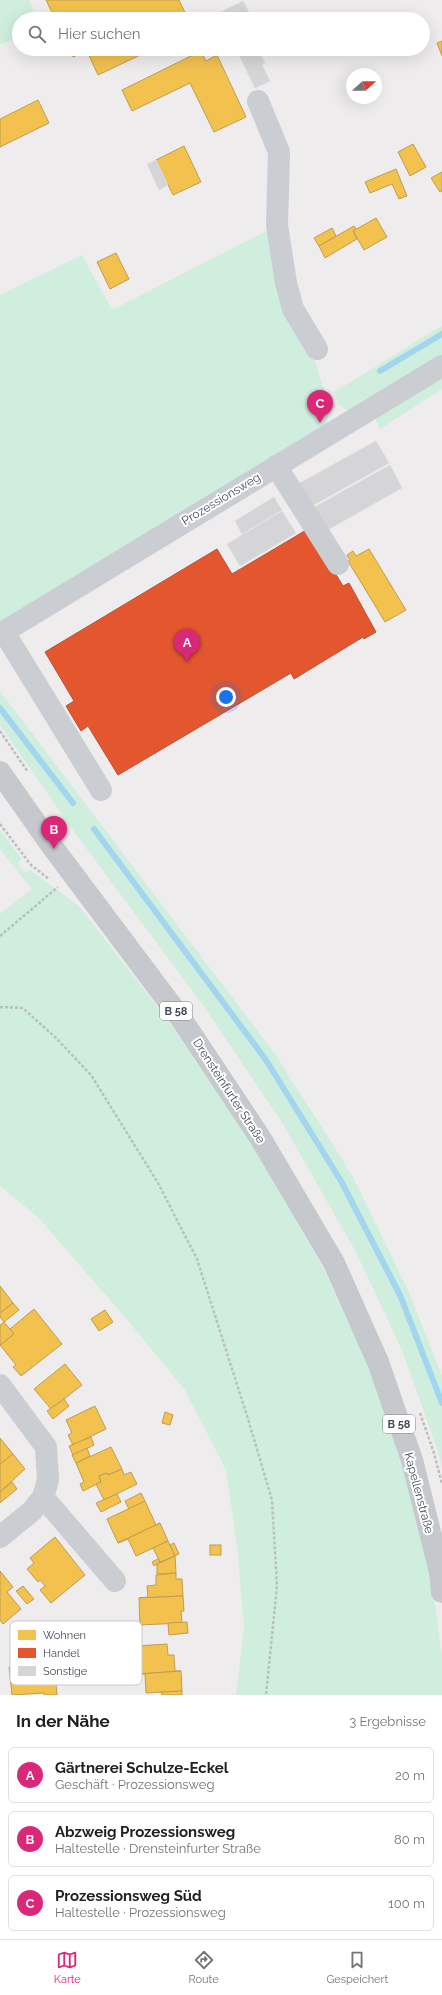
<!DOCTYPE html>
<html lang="de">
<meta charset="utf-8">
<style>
:root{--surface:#fff;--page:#f6f6f6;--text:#202124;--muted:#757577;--line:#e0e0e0;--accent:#db2777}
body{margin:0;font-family:Raleway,sans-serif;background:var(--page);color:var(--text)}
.compass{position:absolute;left:346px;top:68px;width:36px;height:36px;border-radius:50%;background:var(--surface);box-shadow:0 4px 16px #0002;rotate:69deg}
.you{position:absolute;left:226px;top:697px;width:14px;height:14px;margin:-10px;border:3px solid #fff;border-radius:50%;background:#1a73e8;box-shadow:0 0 0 6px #1a73e833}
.badge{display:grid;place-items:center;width:26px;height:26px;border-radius:50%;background:var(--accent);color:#fff;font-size:13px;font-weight:700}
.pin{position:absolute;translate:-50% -33px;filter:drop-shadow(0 1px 2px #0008)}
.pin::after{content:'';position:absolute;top:21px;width:14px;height:12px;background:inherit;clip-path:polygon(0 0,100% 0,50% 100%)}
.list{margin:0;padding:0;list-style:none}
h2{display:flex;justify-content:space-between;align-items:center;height:52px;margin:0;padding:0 16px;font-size:17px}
h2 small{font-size:13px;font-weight:400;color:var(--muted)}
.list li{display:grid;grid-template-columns:26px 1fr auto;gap:12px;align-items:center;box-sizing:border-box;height:56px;margin:0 8px 8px;padding:0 8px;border:1px solid var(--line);border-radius:6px}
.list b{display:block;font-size:15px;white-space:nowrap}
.list p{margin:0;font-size:13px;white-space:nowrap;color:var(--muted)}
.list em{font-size:13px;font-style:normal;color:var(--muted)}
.icon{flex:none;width:22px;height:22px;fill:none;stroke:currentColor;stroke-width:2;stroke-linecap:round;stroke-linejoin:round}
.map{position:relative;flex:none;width:442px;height:1695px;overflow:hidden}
.search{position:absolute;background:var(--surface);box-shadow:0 4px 16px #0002;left:12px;right:12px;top:12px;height:44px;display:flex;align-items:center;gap:10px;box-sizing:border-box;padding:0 14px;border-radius:22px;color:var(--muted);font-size:15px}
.sheet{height:244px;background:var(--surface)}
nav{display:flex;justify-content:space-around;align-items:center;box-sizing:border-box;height:56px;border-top:1px solid var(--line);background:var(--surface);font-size:11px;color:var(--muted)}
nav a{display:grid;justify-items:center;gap:2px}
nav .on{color:var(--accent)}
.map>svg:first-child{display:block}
.grass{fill:#cfeede}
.homes{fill:#f2c14e;stroke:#be9e51}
.shops{fill:#e4572e;stroke:#b4543b}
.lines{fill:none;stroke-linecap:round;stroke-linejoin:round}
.stream{stroke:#a2d6ee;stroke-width:6}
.building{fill:#d5d4d7;stroke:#dfdedf}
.path{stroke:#b6c2c0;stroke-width:2.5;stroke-dasharray:3 2;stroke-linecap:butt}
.minor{stroke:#cacdd1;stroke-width:22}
.major{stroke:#c5c8cd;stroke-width:22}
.labels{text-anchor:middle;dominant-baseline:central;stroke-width:4;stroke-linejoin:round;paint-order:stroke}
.shield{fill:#fff;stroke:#7b828b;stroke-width:1}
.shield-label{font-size:11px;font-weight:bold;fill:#434d59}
.street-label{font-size:12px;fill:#434d59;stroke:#fff}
.key{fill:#fff;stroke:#c7cacd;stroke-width:1}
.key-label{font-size:11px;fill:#434d59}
</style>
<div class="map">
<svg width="442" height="1695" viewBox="0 0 442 1695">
<rect width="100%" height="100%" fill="#eeecec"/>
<g class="grass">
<path d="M0 0H29L37 19H19V37L0 45Z"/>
<path d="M272 228 326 396 329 410 327 425 0 623V295L82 255 112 310Z"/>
<path d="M442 326V357L350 412 339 405 334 392Z"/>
<path d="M442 375V389L380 429 374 415Z"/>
<path d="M0 691 275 1054 352 1175 408 1290 442 1376V1467L438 1451 402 1350 356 1252 283 1124 203 1005 75 833 0 725Z"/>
<path d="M0 830 22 859 17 863 25 873 30 870 79 906 169 1022 253 1145 323 1268 368 1365 403 1462 431 1574 442 1658V1695H236L244 1629 237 1545 226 1470 185 1390 129 1322 38 1217 0 1186V914L32 889 0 849Z"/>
</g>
<g class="homes">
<path d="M46 0H179L188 19H55Z"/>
<path d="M442 41V56L437 43Z"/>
<path d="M69 49H153L98 75 87 51 73 57Z"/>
<path d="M201 51 206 61 217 55 246 117 214 132 190 83 132 111 122 90Z"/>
<path d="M38 100 49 123 0 147V119Z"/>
<path d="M413 144 426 167 410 176 398 152Z"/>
<path d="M184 146 201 182 173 195 156 160Z"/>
<path d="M396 169 407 196 399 199 392 184 370 193 365 182Z"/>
<path d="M442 172V191L440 192 431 178Z"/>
<path d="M376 218 387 237 364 250 353 231Z"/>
<path d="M354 226 356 229 353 231 357 239 325 258 319 246Z"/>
<path d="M332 228 336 236 319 246 314 238Z"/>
<path d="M116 253 129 279 110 289 97 262Z"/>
<path d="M369 549 406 610 385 622 348 561 350 560 347 555 353 551 356 556Z"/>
<path d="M0 1286 13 1303 0 1313Z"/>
<path d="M13 1303 19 1310 4 1322 0 1317V1313Z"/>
<path d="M34 1309 62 1344 21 1376 13 1367 16 1365 0 1345 14 1334 10 1329Z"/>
<path d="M105 1310 113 1322 99 1331 91 1319Z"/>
<path d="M4 1322 14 1334 0 1345V1325Z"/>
<path d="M65 1364 82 1385 51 1409 34 1389Z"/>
<path d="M64 1399 69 1406 53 1419 47 1411Z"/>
<path d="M95 1406 106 1429 73 1445 68 1435 72 1433 66 1420Z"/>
<path d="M165 1412 173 1415 170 1425 162 1423Z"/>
<path d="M91 1437 94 1445 73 1455 69 1446Z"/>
<path d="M0 1438 13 1454 0 1464Z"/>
<path d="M111 1447 122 1469 108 1475 107 1473 99 1476 101 1482 83 1491 80 1484 84 1482 76 1463Z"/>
<path d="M87 1448 90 1456 76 1463 72 1455Z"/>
<path d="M13 1454 25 1469 0 1492V1464Z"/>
<path d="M122 1469 124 1475 131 1472 137 1484 104 1500 96 1484 101 1482 99 1476 107 1473 108 1475Z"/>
<path d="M12 1482 17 1489 0 1503V1492Z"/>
<path d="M141 1493 145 1501 129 1509 125 1501Z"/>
<path d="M117 1494 121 1502 101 1512 96 1503Z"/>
<path d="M145 1501 156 1525 160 1523 118 1543 107 1519Z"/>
<path d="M160 1523 168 1541 136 1556 128 1539 118 1543Z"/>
<path d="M55 1537 85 1575 51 1603 40 1590 45 1586 40 1580 38 1582 27 1569 34 1563 30 1558Z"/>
<path d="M168 1541 175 1556 160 1562 153 1548Z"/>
<path d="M174 1543 179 1554 175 1556 170 1545Z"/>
<rect x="210" y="1545" width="11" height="10"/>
<path d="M175 1556 176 1573 157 1574V1564Z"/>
<path d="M158 1559 160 1562 154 1566 152 1562Z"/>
<path d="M0 1571 13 1587 7 1592 21 1609 3 1624 0 1620Z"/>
<path d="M176 1573V1579H182L183 1596 139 1598 148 1597 147 1586 156 1585V1575Z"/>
<path d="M23 1586 34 1599 27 1604 16 1591Z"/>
<path d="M183 1596 184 1611H181L182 1623 140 1625 139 1598Z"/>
<path d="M187 1622 188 1633 169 1635 168 1623Z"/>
<path d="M167 1644 168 1655H174L175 1671H181L138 1674 137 1666H136V1646Z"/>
<path d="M54 1660 57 1695H44V1693L12 1695 9 1667 29 1666 28 1661Z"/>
<path d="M181 1671 182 1691 146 1693 145 1674H138Z"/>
<path d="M182 1691V1695H162L161 1692Z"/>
</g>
<path class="shops" d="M308 529 343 586 349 583 376 632 364 639 363 637 294 679 291 673 118 775 88 726 81 731 66 706 74 701 45 652 217 549 232 574Z"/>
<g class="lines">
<g class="stream">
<path d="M380 371 442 334"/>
<path d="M0 708 73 803"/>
<path d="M94 829 266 1060 341 1181 400 1295 442 1403"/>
</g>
</g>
<g class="building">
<path d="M243 1 251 16 244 19H207Z"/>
<path d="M251 49H258L265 63 262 65 270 81 255 88 239 55Z"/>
<path d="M156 160 168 185 159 190 147 164Z"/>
<path d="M376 441 389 463 310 507 298 484Z"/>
<path d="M390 465 402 488 324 532 311 509Z"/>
<path d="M274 497 282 510 242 534 235 521Z"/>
<path d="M282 511 296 533 240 566 227 544Z"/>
</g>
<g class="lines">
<g class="path">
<path d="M0 731 28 772"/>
<path d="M0 824 31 865 49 879"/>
<path d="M0 936 58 887"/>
<path d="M0 1007 23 1008 57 1039 91 1075 158 1183 197 1259 248 1419 272 1500 277 1586 266 1695"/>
<path d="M420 1413 434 1453 442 1484"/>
</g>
<g class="minor">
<path d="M258 101 279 152 277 225 286 283 293 309 317 349"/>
<path d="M276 466 338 564"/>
<path d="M4 632 101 790"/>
<path d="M0 634 442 366"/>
<path d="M0 1385 46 1447 48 1480 43 1497 32 1511 0 1537"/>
<path d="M43 1497 115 1581"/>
</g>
<path class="major" d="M0 772 54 849 180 1017 261 1139 334 1263 378 1362 412 1460 440 1572 442 1592"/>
</g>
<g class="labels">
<g class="shield">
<rect x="160" y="1002" width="32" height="18" rx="3"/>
<rect x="383" y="1415" width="32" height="18" rx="3"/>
</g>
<g class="shield-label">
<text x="176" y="1011">B 58</text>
<text x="399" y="1424">B 58</text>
</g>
<g class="street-label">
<text transform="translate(221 499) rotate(-31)">Prozessionsweg</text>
<text transform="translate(229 1091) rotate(57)">Drensteinfurter Straße</text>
<text transform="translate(419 1493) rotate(75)">Kapellenstraße</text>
</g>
</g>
<rect x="10" y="1621" width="132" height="64" rx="6" class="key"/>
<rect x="18" y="1630" width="18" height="10" fill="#f2c14e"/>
<rect x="18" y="1648" width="18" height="10" fill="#e4572e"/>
<rect x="18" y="1666" width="18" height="10" fill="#d5d4d7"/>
<g class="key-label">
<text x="43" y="1639">Wohnen</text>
<text x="43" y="1657">Handel</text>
<text x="43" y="1675">Sonstige</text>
</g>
</svg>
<svg class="compass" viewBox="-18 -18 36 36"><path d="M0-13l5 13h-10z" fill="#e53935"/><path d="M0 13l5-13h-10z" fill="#757577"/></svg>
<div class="you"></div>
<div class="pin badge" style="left:187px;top:662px">A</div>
<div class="pin badge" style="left:54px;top:849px">B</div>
<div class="pin badge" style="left:320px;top:423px">C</div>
<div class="search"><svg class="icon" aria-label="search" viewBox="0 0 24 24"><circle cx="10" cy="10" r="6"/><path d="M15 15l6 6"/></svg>Hier suchen</div>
</div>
<section class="sheet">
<h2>In der Nähe<small>3 Ergebnisse</small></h2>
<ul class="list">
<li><span class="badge">A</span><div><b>Gärtnerei Schulze-Eckel</b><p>Geschäft · Prozessionsweg</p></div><em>20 m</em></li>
<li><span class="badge">B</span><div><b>Abzweig Prozessionsweg</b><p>Haltestelle · Drensteinfurter Straße</p></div><em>80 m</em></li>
<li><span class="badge">C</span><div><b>Prozessionsweg Süd</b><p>Haltestelle · Prozessionsweg</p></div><em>100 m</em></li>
</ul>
</section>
<nav>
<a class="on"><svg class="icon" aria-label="map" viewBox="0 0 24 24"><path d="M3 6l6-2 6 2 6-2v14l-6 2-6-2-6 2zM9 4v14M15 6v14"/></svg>Karte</a>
<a><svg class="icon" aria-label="directions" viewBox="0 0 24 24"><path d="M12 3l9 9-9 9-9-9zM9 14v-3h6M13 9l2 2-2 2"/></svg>Route</a>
<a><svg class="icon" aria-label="saved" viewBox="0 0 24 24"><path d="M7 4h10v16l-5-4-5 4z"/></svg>Gespeichert</a>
</nav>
